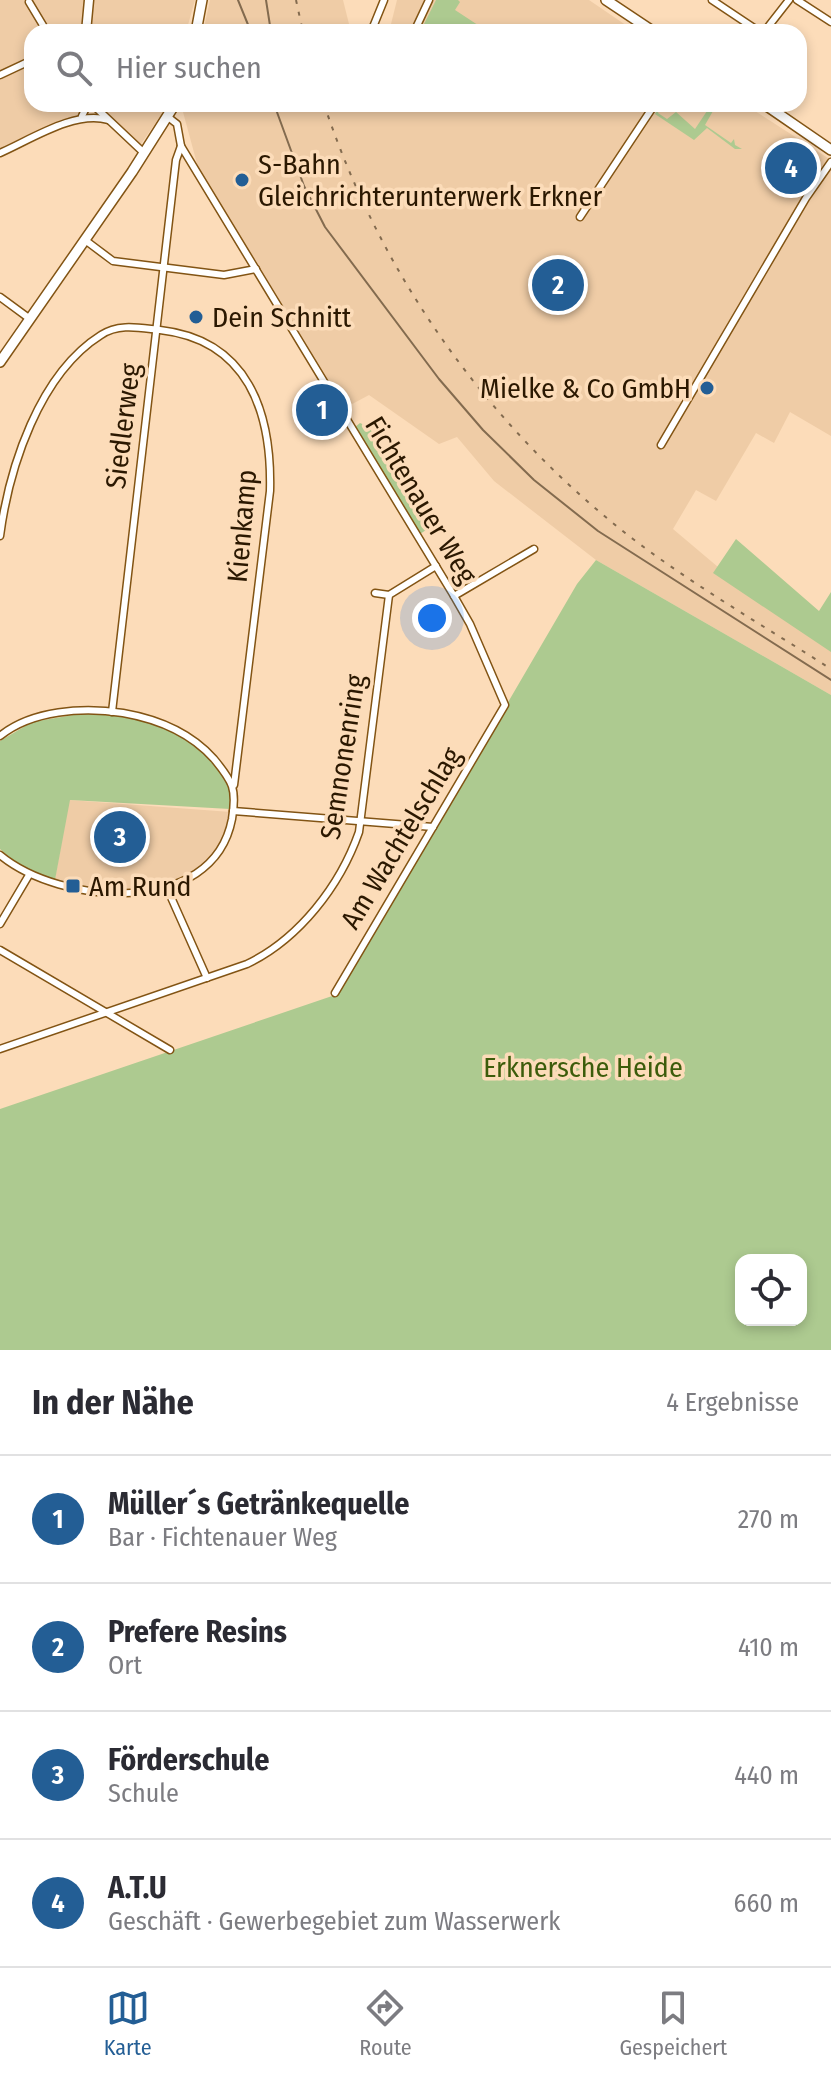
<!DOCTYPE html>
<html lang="de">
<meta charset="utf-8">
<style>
:root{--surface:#fff;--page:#f7f7f7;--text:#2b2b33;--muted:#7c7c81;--line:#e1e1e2;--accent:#235e95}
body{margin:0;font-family:"Fira Sans Condensed",sans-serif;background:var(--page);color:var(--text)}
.controls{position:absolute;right:24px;bottom:24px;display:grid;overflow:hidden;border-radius:16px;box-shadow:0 4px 12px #0003}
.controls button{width:72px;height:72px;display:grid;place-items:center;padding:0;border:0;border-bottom:2px solid var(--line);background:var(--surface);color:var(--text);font:40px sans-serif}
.you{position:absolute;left:432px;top:618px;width:28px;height:28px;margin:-20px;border:6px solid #fff;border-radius:50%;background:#1a73e8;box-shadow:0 0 0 12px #1a73e833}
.badge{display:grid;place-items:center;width:52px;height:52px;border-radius:50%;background:var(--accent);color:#fff;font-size:26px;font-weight:700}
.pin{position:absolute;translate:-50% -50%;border:4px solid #fff;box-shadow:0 2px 8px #0006}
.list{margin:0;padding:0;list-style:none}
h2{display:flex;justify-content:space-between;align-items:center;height:104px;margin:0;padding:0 32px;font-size:34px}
h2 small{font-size:26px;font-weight:400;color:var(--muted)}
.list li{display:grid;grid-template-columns:52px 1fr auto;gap:24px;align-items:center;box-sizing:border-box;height:128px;padding:0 32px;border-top:2px solid var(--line)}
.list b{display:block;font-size:30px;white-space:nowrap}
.list p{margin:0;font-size:26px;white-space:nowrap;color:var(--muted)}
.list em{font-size:26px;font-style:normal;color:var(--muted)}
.icon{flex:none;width:44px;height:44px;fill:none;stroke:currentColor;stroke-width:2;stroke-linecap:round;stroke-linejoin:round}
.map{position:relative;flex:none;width:831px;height:1350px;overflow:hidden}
.search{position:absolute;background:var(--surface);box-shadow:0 4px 12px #0003;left:24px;right:24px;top:24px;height:88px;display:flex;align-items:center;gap:20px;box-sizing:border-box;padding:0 28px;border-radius:24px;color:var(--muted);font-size:30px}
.sheet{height:616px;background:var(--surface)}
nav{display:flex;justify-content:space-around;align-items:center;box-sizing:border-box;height:112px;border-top:2px solid var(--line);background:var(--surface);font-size:22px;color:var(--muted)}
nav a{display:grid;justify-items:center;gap:4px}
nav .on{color:var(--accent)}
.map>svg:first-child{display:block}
.built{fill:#efcca6}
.green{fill:#adca90;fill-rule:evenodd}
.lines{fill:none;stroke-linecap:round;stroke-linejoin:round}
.minor-casing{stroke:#825414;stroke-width:9}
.tertiary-casing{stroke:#825414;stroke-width:11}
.secondary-casing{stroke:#825414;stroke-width:12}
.minor{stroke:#fff;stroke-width:6}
.tertiary{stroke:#fff;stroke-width:8}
.secondary{stroke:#fff;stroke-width:9}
.tram{stroke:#836b4f;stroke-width:2}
.rail{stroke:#836b4f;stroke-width:2;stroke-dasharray:4 8;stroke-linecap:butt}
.poi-dot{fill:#235e95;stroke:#fcdcb9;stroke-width:3}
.labels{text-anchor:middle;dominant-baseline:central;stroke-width:7;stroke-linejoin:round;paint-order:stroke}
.poi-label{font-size:28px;fill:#2b1801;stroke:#fcdcb9;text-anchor:start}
.street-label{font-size:28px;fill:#2b1801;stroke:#fcdcb9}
.park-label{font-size:28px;fill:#3c5c0b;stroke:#fcdcb9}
</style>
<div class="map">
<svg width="831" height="1350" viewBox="0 0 831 1350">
<rect width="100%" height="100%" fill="#fcdcb9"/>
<g class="built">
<path d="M0 0H195L186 32H32V104H82L84 112 78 117 0 149Z"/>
<path d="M210 0H343L351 32H203Z"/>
<path d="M397 0H589L636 32H389Z"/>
<path d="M98 104H165L161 115 141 144 134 142Z"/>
<path d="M184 104H744L831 160V436L790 412 774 443 756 433 716 501 696 490 673 529 750 594 831 645V695L596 560 494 481 457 437 439 444 369 395 343 409 199 171 183 112Z"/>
<path d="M69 800 231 812 224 838 210 858 193 872 173 881 144 888 117 890 80 886 55 879Z"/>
</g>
<g class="green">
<path d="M436 0H458L460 2 455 10 484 29 482 32H436L424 24Z"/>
<path d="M661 104 658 113 667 119 676 112 695 129 711 105 715 107 717 104 705 125 731 143 734 139 735 145 742 149H735L707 128 694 140 655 114Z"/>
<path d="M360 423 369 427 429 528 420 534 355 427Z"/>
<path d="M736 539 819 611 831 592V652L713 573Z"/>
<path d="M596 560 831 695V1350H0V1109L338 994 577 584ZM741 1260H801V1320H741Z"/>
<path d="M79 714C129 714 182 724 214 764 220 772 228 781 230 791 231 796 230 804 230 809L70 800 55 880C34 873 16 864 0 849V741L32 722Z"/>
</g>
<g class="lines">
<defs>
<g id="minor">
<path d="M712 0 760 32"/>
<path d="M797 0 831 22"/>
<path d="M29 2 47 32"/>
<path d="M371 32 384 0"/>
<path d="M414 32 429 0"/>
<path d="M764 32 789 0"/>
<path d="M0 75 32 60"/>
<path d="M92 104 144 153"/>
<path d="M82 116 88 104"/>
<path d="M168 117 177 124 181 146 454 596 470 624 505 705 335 993"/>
<path d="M0 153C30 140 75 110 108 120"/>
<path d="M580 217 655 104"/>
<path d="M85 240 113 261 224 275 256 269"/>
<path d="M0 297 30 319"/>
<path d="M661 445 806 198 831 162"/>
<path d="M0 536C9 468 39 374 101 335 119 323 140 328 160 330 248 340 272 412 270 491L234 785"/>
<path d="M375 593 389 595"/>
<path d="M454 596 534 549"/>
<path d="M112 712 176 160 181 146"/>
<path d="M0 736C32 710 83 707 123 713 157 719 191 733 214 759 233 782 237 789 232 819 213 918 60 905 0 855"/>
<path d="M233 811 433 827"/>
<path d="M166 886 207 978"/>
<path d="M0 924 29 875"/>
<path d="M0 950 170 1050"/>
<path d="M0 1049 247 964C299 939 340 886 359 832L389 595 436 566"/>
</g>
<path id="tertiary" d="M86 32 89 0"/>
<g id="secondary">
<path d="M606 0 654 32"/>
<path d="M196 32 202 0"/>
<path d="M764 104 831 150"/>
<path d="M0 362 132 172 175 104"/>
</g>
</defs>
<use href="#minor" class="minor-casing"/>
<use href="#tertiary" class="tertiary-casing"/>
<use href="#secondary" class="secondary-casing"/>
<use href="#minor" class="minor"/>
<use href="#tertiary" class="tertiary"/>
<use href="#secondary" class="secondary"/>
<g class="tram">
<path d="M238 0 251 32"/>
<path d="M266 0 271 32"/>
<path d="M274 104 304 186 325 227 439 379 483 430 534 480 598 531 831 680"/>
</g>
<g class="rail">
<path d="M296 0 303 32"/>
<path d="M324 104C381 276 489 428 633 539 696 587 764 626 831 669"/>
</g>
</g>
<g class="poi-dot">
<circle cx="242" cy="180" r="8"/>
<circle cx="196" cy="317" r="8"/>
<circle cx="707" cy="388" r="8"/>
<rect x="65" y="878" width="16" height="16" rx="4"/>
</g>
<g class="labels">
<g class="poi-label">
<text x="258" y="164">S-Bahn<tspan x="258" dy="32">Gleichrichterunterwerk Erkner</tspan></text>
<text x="212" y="317">Dein Schnitt</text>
<text x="691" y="388" text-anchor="end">Mielke &amp; Co GmbH</text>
<text x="89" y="886">Am Rund</text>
</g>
<g class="street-label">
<text transform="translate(123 426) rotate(-83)">Siedlerweg</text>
<text transform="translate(421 500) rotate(59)">Fichtenauer Weg</text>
<text transform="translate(242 526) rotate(-85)">Kienkamp</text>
<text transform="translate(343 757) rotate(-81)">Semnonenring</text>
<text transform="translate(401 838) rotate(-59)">Am Wachtelschlag</text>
</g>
<g class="park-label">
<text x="583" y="1067">Erknersche Heide</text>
</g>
</g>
</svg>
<div class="controls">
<button><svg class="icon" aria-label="locate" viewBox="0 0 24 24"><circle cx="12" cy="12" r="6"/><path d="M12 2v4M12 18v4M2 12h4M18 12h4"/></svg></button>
</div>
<div class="you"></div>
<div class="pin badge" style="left:322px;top:410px">1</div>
<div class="pin badge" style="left:558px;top:285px">2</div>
<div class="pin badge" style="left:120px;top:837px">3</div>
<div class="pin badge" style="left:791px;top:168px">4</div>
<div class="search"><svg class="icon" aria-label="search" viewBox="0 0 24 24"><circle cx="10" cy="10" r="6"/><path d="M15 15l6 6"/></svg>Hier suchen</div>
</div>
<section class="sheet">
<h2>In der Nähe<small>4 Ergebnisse</small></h2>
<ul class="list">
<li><span class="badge">1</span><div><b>Müller´s Getränkequelle</b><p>Bar · Fichtenauer Weg</p></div><em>270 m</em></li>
<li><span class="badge">2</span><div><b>Prefere Resins</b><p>Ort</p></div><em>410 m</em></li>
<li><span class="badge">3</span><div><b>Förderschule</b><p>Schule</p></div><em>440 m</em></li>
<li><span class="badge">4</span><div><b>A.T.U</b><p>Geschäft · Gewerbegebiet zum Wasserwerk</p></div><em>660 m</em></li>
</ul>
</section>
<nav>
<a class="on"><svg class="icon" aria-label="map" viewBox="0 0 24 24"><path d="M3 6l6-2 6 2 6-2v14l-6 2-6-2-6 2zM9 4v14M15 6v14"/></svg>Karte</a>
<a><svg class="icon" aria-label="directions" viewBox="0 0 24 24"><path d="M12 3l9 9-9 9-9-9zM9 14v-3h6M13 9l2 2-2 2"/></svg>Route</a>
<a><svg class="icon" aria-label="saved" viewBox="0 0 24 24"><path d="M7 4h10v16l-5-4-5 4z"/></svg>Gespeichert</a>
</nav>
